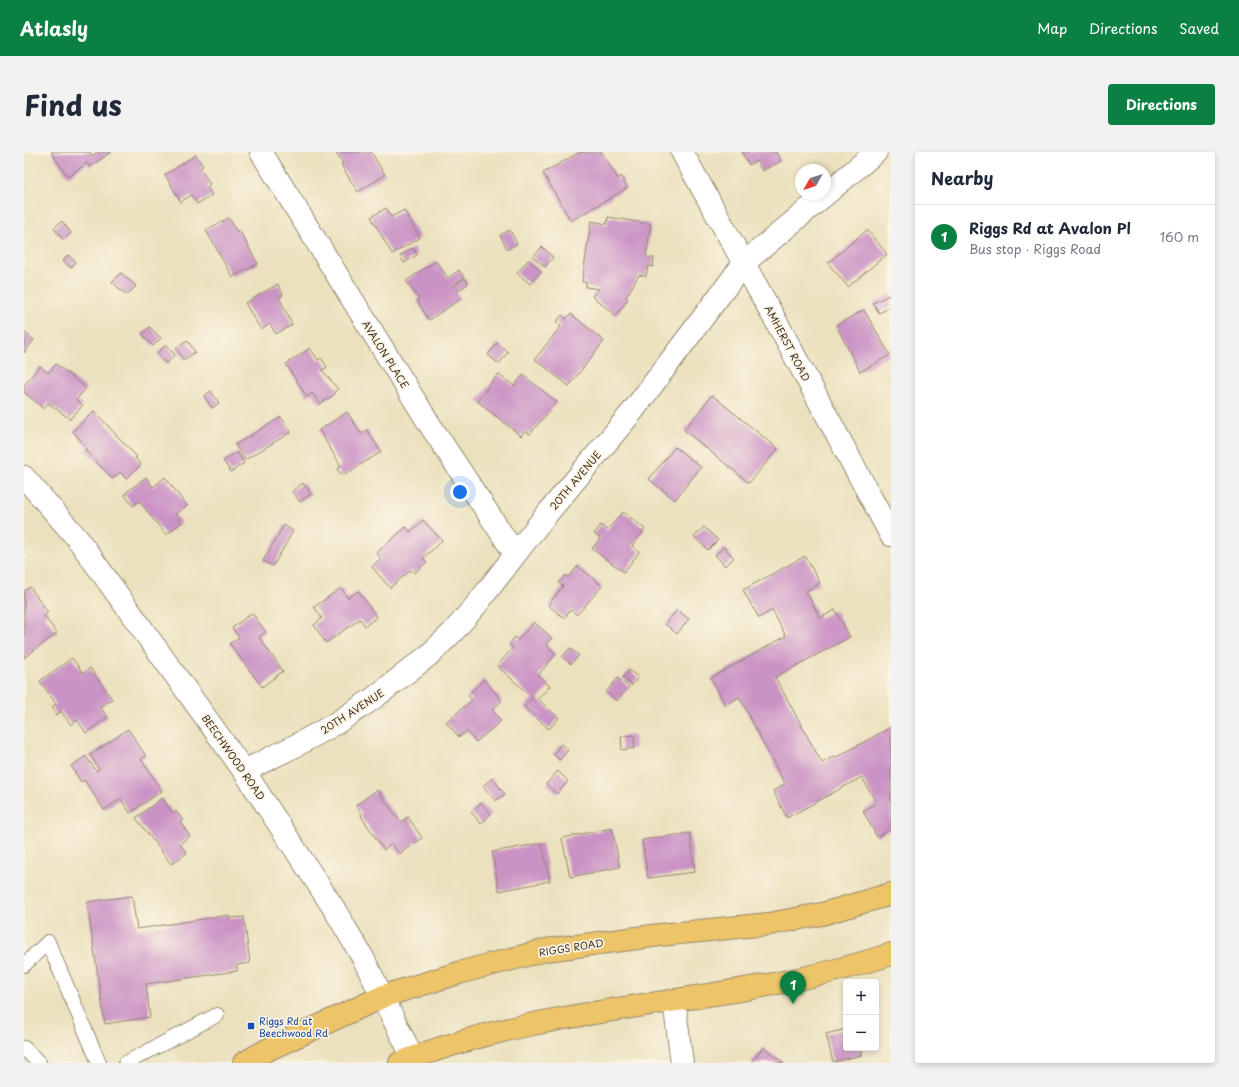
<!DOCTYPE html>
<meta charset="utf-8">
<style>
:root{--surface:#fff;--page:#f2f2f3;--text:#1f2937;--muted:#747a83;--line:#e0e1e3;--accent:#0b8043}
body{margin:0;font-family:"Playpen Sans",sans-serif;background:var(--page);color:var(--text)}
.controls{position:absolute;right:12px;bottom:12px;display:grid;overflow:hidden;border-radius:4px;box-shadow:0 2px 6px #0003}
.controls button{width:36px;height:36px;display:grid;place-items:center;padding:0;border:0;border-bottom:1px solid var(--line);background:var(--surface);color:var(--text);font:20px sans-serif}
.compass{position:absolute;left:771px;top:12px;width:36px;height:36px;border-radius:50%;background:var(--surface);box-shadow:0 2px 6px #0003;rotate:230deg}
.you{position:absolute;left:436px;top:340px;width:14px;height:14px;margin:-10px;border:3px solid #fff;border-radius:50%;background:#1a73e8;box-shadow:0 0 0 6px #1a73e833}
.badge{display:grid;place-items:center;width:26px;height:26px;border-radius:50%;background:var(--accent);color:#fff;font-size:13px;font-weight:700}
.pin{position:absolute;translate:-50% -33px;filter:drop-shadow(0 1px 2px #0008)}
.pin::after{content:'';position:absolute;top:21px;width:14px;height:12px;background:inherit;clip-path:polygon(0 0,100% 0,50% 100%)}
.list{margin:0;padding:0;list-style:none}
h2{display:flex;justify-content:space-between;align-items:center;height:52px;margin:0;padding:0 16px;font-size:17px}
h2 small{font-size:13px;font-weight:400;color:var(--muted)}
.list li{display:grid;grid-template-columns:26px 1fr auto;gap:12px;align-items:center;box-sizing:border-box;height:64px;padding:0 16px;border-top:1px solid var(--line)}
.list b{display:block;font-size:15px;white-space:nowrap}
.list p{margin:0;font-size:13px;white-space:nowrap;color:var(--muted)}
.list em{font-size:13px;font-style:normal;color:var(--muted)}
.map{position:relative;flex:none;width:867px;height:911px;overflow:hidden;border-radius:4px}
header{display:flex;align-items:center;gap:24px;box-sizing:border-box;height:56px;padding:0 20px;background:var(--accent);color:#fff}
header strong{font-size:19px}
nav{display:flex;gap:22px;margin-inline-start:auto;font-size:14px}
.intro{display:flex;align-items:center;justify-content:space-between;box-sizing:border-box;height:96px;padding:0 24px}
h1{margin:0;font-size:28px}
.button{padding:10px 18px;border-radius:4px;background:var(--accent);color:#fff;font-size:14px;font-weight:700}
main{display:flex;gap:24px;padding:0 24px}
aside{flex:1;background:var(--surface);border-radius:4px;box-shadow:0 2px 6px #0003}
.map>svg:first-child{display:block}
.building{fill:#ca93c5}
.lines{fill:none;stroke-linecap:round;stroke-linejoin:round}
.service-casing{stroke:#93866e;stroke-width:16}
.minor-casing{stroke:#93866e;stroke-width:24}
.tertiary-casing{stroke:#93866e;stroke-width:24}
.primary-casing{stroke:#93866e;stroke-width:24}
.service{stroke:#fff;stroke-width:14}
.minor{stroke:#fff;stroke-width:22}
.tertiary{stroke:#fff;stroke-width:22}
.primary{stroke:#eec469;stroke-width:22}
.transit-dot{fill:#1a4fb4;stroke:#fcf5e5;stroke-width:1.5}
.labels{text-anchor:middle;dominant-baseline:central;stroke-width:3.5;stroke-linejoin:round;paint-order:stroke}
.street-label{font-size:10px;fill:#3b2a1e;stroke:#fcf5e5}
.transit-label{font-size:10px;fill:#164399;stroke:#fcf5e5;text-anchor:start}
</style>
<header>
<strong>Atlasly</strong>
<nav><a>Map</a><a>Directions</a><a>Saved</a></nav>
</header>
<div class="intro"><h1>Find us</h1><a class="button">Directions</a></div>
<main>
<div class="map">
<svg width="867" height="911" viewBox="0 0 867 911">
<rect width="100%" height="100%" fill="#fcf5e5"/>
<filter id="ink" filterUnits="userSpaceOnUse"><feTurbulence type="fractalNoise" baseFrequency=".025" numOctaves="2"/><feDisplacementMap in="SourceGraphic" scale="8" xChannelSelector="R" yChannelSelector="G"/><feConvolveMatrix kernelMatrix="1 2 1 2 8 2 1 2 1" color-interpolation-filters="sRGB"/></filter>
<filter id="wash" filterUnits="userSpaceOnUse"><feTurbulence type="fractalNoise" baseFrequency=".012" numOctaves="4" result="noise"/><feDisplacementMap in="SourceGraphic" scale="16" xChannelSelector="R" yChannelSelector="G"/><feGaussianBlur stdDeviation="0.9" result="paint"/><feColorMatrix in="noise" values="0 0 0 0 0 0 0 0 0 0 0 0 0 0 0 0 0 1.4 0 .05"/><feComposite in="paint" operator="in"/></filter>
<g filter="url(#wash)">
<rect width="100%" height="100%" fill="#ebe1be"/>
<g id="blocks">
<g class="building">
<path d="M27 0H66L68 4 73 0H87L66 15 63 11 44 25Z"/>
<path d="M312 0H347L361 23 334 40 317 13 319 12Z"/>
<path d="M556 0H578L594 27 597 24 603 36 547 69 519 21Z"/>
<path d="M718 0H752L757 9 738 19 733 9 725 13Z"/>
<path d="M172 3 179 14 176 16 186 32 183 35 188 43 173 52 167 43 157 50 141 23Z"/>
<path d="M362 56 367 65 380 58 396 86 368 102 347 65Z"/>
<path d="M584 65 627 72 622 105 630 106 629 115 624 114 622 124 615 123 602 145 604 147 592 164 568 144 575 137 562 135V130H558L567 69 583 72Z"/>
<path d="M205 66 213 80 215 78 234 112 208 125 182 78Z"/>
<path d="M38 69 47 81 39 88 30 76Z"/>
<path d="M486 78 493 92 483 97 476 83Z"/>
<path d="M843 78 863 102 824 135 804 111Z"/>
<path d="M518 95 529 105 521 115 509 105Z"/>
<path d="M389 96 393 103 380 111 376 104Z"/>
<path d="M44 103 52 110 47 116 39 109Z"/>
<path d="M504 108 517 119 506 132 493 121Z"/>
<path d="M412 109 424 126 435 118 440 125 428 135 441 126 444 132 432 140 437 147 405 168 393 149 395 147 382 129Z"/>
<path d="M97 121 112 134 103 143 88 130Z"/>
<path d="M254 132 259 143 255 145 268 173 252 182 246 172 237 178 221 151Z"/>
<path d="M867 142V155L855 161 849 151Z"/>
<path d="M840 158 866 203 836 220 812 173Z"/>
<path d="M547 162 580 189 545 234 511 207 537 174 532 170 538 163 542 167Z"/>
<path d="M126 175 137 186 129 194 118 182Z"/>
<path d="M0 180 10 188 0 201Z"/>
<path d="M163 188 171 200 160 208 152 196Z"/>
<path d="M473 191 484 200 475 212 464 203Z"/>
<path d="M142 193 151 203 142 212 133 201Z"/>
<path d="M286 196 294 208 297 206 303 215 298 218 314 237 310 240 311 242 296 252 288 241 283 245 262 212Z"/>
<path d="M32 212 62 236 52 248 59 253 46 267 24 251 20 257 0 240V233L16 214 24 221Z"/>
<path d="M474 222 490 234 499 223 533 250 506 282 501 279 497 284 453 249Z"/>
<path d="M187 239 195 251 188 256 180 244Z"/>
<path d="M688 243 754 297 725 331 660 278Z"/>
<path d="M70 259 113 305 111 306 117 313 102 327 96 320 89 327 61 298 63 296 49 279Z"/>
<path d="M323 260 337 282 343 278 357 300 318 324 313 317 317 314 295 278Z"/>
<path d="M257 265 267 280 221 308 211 293Z"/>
<path d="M651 295 677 315 651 348 625 327Z"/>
<path d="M213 300 220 311 207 320 199 309Z"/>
<path d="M122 325 129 335 141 325 163 354 151 362 157 371 142 383 115 349 109 354 100 342Z"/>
<path d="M279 331 287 342 276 350 268 339Z"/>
<path d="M599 360 621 377 608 394 615 400 600 420 568 397 576 386 570 382 577 373 583 378Z"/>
<path d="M399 368 418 389 399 406 403 410 390 421 387 418 366 436 348 415 357 406 352 401 382 375 386 380Z"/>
<path d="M260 373 269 379 249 414 239 409Z"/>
<path d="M680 375 694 388 684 398 670 385Z"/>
<path d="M700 395 710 406 701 414 691 403Z"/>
<path d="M781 404 796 431 782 439 796 466 811 458 826 485 751 525 798 611 809 605 811 606 867 575V677L853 685 839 659 852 651 838 625 763 666 749 639 761 632 715 545 701 553 687 526 762 484 748 458 735 466 719 438Z"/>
<path d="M554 414 578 434 553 463 547 458 540 466 524 453 539 434 535 431 542 423 544 426Z"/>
<path d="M6 435 24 460 20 464 33 481 0 506V439Z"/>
<path d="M317 436 324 446 334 439 353 465 341 474 336 467 302 491 290 473 298 466 290 455Z"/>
<path d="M653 458 665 467 653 482 641 472Z"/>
<path d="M228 461 242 480 235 485 259 519 238 535 206 492 215 485 208 476Z"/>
<path d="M510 470 528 486 522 492 532 502 514 523 526 534 514 547 535 566 525 577 500 555 509 546 473 514 489 496 485 492 491 485 494 488Z"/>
<path d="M546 496 555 503 547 512 538 505Z"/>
<path d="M48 506 59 521 66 516 88 547 76 555 84 565 62 581 53 568 47 573 37 559 33 563 28 555 32 552 16 529Z"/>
<path d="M605 518 614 525 608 533 599 526Z"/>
<path d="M594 526 605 535 593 549 582 540Z"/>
<path d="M460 527 478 549 468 558 477 569 452 590 443 579 435 585 422 570 448 548 444 543Z"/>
<path d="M104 577 122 604 117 607 138 639 106 661 97 647 80 658 60 628 57 630 47 614 62 604 72 619 75 617 66 603Z"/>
<path d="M610 583 611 596 598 598 597 584Z"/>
<path d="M537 592 544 598 536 608 529 602Z"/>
<path d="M534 619 544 629 533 642 522 632Z"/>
<path d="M468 626 481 642 471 649 459 634Z"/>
<path d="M353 638 377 670 384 665 398 686 375 702 368 692 360 698 337 664 338 663 332 653Z"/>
<path d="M138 646 149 661 152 659 159 668 156 670 166 684 156 692 163 701 147 712 112 666Z"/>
<path d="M457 651 467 662 457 672 447 660Z"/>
<path d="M588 676 596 715 546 725 538 686Z"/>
<path d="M666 681 671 720 624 726 618 688Z"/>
<path d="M518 691 526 729 475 739 468 700Z"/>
<path d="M108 744 113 777 205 763V766L220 765 226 811 213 813V819L122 832 126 865 81 872 63 750Z"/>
<path d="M822 877V896H836L838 903 809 910 802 882Z"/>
<path d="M739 895 760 911H727Z"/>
</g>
</g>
</g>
<g filter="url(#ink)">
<use href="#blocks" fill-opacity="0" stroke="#93866e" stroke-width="1"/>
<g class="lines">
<defs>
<g id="service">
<path d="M0 813 24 790 75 911"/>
<path d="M0 896 15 911"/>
<path d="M102 911 193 863"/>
</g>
<g id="minor">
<path d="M237 0 406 273 491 402"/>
<path d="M658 0 753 171 867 383"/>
<path d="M220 619 269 595 311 572 350 546 405 503 429 480 453 452 518 368 608 260 720 111 852 0"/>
<path d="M650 849 658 911"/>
</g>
<path id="tertiary" d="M0 325 53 386 220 619 309 755 339 806 389 906"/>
<g id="primary">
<path d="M220 911 243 898 360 844 438 820 522 798 636 783 745 772 798 762 867 742"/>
<path d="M376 911C534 847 707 856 867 802"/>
</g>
</defs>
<use href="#service" class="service-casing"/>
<use href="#minor" class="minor-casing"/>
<use href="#tertiary" class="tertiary-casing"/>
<use href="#primary" class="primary-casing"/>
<use href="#service" class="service"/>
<use href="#minor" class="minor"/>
<use href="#tertiary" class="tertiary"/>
<use href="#primary" class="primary"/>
</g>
</g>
<rect class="transit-dot" x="223" y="870" width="8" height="8" rx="2"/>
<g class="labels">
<g class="street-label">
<text transform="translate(764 191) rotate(62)">AMHERST ROAD</text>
<text transform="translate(362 202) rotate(58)">AVALON PLACE</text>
<text transform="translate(551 328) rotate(-50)">20TH AVENUE</text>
<text transform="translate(328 559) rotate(-33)">20TH AVENUE</text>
<text transform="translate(210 605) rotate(55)">BEECHWOOD ROAD</text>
<text transform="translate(547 795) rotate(-9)">RIGGS ROAD</text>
</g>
<g class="transit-label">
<text x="235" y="868">Riggs Rd at<tspan x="235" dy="12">Beechwood Rd</tspan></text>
</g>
</g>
</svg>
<div class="controls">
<button>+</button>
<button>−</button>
</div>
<svg class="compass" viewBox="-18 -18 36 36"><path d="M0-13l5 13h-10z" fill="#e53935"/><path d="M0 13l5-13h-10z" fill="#747a83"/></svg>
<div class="you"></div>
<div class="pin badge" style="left:769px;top:852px">1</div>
</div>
<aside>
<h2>Nearby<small></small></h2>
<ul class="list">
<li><span class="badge">1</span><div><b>Riggs Rd at Avalon Pl</b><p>Bus stop · Riggs Road</p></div><em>160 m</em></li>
</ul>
</aside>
</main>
